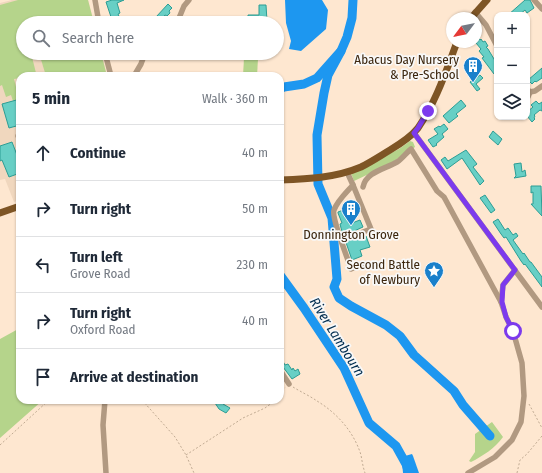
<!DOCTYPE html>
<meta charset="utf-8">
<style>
:root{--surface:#fff;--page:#f6f6f7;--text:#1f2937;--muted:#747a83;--line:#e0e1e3}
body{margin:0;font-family:"Fira Sans Condensed",sans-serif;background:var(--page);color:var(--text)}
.controls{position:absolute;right:12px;top:12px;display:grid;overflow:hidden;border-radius:8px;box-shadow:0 1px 3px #0004}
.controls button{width:36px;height:36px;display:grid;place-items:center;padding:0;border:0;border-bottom:1px solid var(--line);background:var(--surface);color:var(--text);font:20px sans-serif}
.compass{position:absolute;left:446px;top:12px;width:36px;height:36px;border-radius:50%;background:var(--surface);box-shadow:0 1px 3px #0004;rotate:238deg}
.stop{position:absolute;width:12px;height:12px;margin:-9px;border:3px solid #7c3aed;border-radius:50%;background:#fff}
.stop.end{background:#7c3aed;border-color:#fff;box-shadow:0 1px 4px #0008}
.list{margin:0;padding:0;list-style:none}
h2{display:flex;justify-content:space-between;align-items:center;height:52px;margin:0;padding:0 16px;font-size:17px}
h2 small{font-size:13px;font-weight:400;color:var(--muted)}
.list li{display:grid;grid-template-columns:26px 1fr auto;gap:12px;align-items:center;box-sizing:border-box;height:56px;padding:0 16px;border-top:1px solid var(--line)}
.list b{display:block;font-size:15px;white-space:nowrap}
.list p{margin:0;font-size:13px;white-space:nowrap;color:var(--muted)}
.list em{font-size:13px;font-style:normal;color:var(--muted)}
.icon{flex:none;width:22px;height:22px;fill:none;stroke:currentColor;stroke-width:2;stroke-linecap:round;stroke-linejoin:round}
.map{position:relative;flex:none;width:542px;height:473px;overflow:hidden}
.search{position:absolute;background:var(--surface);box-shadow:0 1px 3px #0004;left:16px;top:16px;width:268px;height:44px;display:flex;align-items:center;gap:10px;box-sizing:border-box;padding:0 14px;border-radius:22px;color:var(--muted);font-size:15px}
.panel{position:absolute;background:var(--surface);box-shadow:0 1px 3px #0004;left:16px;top:72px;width:268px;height:332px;border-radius:12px}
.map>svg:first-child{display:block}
.built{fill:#f0d7be}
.green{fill:#b5d48b}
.water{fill:#1d97f0}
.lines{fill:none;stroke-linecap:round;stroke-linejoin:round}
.river{stroke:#1d97f0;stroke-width:9}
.building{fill:#67cfc5;stroke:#2d9d94}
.path{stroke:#c1ab93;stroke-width:1;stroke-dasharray:2 2;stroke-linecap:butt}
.minor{stroke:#b19981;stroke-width:5.5}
.major{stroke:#7e5525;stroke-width:7}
.route{stroke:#7c3aed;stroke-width:5}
.labels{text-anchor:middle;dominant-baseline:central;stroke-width:3.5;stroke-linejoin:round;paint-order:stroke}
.poi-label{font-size:13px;fill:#3c260e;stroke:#f8f8f8;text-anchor:end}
.water-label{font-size:14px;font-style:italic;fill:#002d4f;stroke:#f8f8f8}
</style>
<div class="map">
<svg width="542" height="473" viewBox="0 0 542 473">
<rect width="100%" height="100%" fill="#fee7d0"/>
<path class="built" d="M12 0H88L94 23H23V53H102L107 76H20V200L14 202 5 179 0 180V3Z"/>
<g class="green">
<path d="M18 0H88L94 23H23V53H31L36 73 26 76H20V78L14 79 19 99 13 101 11 95 6 97 2 85 0 86V5Z"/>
<path d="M39 53H101L107 76H46Z"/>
<path d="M244 58 258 59 257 76H243Z"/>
<path d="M410 141 413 142 415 147 388 165 354 181 351 173 399 149Z"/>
<path d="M20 328V400H43L0 438V339Z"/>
<path d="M492 422 503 437C495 448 483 456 471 462L469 461 475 452V434Z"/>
</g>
<g class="water">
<path d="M285 0H322L328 10 326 29 301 51 289 49 291 41 286 23Z"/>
<path d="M412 454 413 456 419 473H403L402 462 405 456Z"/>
</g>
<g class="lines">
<g class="river">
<path d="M341 51 328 75 324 93 317 135 318 184 332 218 337 279 334 287 339 298 351 306 386 325 400 336 414 355 454 391 463 405 490 436"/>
<path d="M280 89 284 87 304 84 317 78 341 51 347 37 352 18 353 0"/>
<path d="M280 275 304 308 344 368 369 423 396 446 406 464 409 473"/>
</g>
</g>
<g class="building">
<path d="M112 0H124L117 3 120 13 118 14 122 23H113L106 2Z"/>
<path d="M525 0H530L534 8 527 13 525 10 519 15H508Z"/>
<path d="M168 4 172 8 169 11 170 13 167 16 165 15 158 23 153 21 155 17H156Z"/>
<path d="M259 5H266L267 21 261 22V23H248V15H259Z"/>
<path d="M476 35 480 40 481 39 483 42 485 41 488 46 486 47 488 49 497 64V71L494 74 482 58 484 57 479 51 481 49 476 43Z"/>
<path d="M542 68V78L536 82 535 81 532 84 528 80Z"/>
<path d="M480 75 483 78 476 84 480 89 477 91 470 82Z"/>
<path d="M20 99V125L9 128 2 104Z"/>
<path d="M461 100 466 106 456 114 458 116 449 123 443 116Z"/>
<path d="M536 101 539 104 542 102V111L540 110 534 115 535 116 534 118 535 119 532 122 527 116V112L533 107 531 105Z"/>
<path d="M444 124 448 129 442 134 444 137 436 144 437 145 433 147 428 140 438 134 434 129 439 126 440 127Z"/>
<path d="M493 131 502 139 498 145 489 137Z"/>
<path d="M12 142 17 155 20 154V173L9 177 2 160 0 161V146Z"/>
<path d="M466 150 477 164 473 167 484 181 480 185 462 158 447 169 441 160 445 157 448 161Z"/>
<path d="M521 163 522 172 525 170 526 176 514 178 516 176 514 164Z"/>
<path d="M531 186H541L542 216 531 204H533V192L531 193Z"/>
<path d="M485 195 495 210 491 213 480 198Z"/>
<path d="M346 209 352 223 360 220 363 227 352 232 351 235V237L355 239 366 236 370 247 360 250 362 256 352 260 341 228 340 224 342 223 338 213V212Z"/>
<path d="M498 219 505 230 508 228 513 235 516 233 518 236 513 240 523 254 524 253 530 262H531L542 277V287L525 264 524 265 521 261 506 237 504 238 501 234 493 222Z"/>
<path d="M280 356 285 365 288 364 292 370 293 368 295 371 298 369 300 374 292 379 283 367 280 366Z"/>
<path d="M213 400H221L223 404 230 408 226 413 219 409Z"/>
</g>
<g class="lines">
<g class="path">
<path d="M293 387C301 392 310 396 317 401 337 413 354 432 361 455 362 461 363 467 365 473"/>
<path d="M280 396V391L286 387"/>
<path d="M142 400 175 437 186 455 194 473"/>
<path d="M529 404 542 428"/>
<path d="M0 445 49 400"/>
<path d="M186 455 243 418 265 408 276 400"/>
<path d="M517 473 520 460 527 454 542 436"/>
</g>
<g class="minor">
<path d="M95 0 99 23"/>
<path d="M534 0 542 9"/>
<path d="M475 12 486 25 497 46"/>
<path d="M177 23 184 6 189 0"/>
<path d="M105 53 111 76"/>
<path d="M134 76 141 64 145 53"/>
<path d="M527 89 530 92 535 91 542 86"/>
<path d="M528 97 530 92"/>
<path d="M20 131 18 136 20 139"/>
<path d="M414 133 542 307"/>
<path d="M347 172 353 185 371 229 355 235"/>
<path d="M353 185C346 193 338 200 334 210 331 217 348 259 351 269L364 264"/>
<path d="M363 187C366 172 385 169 397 162 402 159 406 153 411 149L437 191 444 197 501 302"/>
<path d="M280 370 289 384"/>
<path d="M105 400 103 425 106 473"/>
<path d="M468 473 495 457 512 440 521 422 524 396 522 363 513 331 506 317 501 302 503 285 515 270"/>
</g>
<g class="major">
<path d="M471 18 487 0"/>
<path d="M280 180C307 179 335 178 361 167 371 162 380 156 390 150 400 144 411 137 418 128 436 102 446 71 457 42"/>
<path d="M0 213 20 206"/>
</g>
</g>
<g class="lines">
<path class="route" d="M428 111 418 128 414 133 515 270 503 285 502 302 506 317 513 331"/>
</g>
<defs>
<symbol id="building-pin" viewBox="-11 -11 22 30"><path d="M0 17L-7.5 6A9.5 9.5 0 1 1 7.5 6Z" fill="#1a80cb" stroke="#f8f8f8"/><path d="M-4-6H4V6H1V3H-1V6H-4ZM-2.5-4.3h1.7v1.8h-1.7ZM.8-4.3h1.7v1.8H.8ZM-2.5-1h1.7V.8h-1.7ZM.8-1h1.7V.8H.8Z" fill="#fff"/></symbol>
<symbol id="sight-pin" viewBox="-11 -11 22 30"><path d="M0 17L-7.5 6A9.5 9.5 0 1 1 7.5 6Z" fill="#1a80cb" stroke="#f8f8f8"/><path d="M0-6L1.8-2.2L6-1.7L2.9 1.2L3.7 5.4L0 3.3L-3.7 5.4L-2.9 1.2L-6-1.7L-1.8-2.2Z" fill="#fff"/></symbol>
</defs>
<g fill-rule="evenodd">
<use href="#building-pin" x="462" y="55" width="22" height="30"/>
<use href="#building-pin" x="340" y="198" width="22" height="30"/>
<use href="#sight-pin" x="423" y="260" width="22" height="30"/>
</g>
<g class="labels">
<g class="poi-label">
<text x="459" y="59">Abacus Day Nursery<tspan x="459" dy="15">&amp; Pre-School</tspan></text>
<text x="351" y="234" text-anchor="middle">Donnington Grove</text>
<text x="420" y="264">Second Battle<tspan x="420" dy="15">of Newbury</tspan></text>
</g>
<g class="water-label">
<text transform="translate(337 337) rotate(58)">River Lambourn</text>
</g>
</g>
</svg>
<div class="controls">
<button>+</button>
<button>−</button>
<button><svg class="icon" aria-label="layers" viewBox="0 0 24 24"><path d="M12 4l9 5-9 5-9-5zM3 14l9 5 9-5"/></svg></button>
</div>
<svg class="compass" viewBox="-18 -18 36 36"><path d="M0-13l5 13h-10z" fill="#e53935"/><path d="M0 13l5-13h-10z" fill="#747a83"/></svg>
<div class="stop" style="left:513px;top:331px"></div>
<div class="stop end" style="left:428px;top:111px"></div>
<div class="search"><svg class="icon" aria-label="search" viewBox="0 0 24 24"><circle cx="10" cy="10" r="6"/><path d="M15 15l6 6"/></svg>Search here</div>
<section class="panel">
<h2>5 min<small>Walk · 360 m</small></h2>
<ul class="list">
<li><svg class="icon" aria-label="ahead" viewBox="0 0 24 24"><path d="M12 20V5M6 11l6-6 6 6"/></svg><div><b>Continue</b></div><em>40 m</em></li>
<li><svg class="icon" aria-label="right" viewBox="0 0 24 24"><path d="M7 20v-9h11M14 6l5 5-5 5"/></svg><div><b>Turn right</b></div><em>50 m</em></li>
<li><svg class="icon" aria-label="left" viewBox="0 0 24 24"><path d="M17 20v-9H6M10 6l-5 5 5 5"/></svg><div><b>Turn left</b><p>Grove Road</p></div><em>230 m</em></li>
<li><svg class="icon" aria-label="right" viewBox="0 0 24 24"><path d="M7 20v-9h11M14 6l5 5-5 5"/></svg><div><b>Turn right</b><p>Oxford Road</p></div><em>40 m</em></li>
<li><svg class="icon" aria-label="arrive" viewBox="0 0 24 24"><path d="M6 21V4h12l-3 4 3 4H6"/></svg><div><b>Arrive at destination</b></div></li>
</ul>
</section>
</div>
